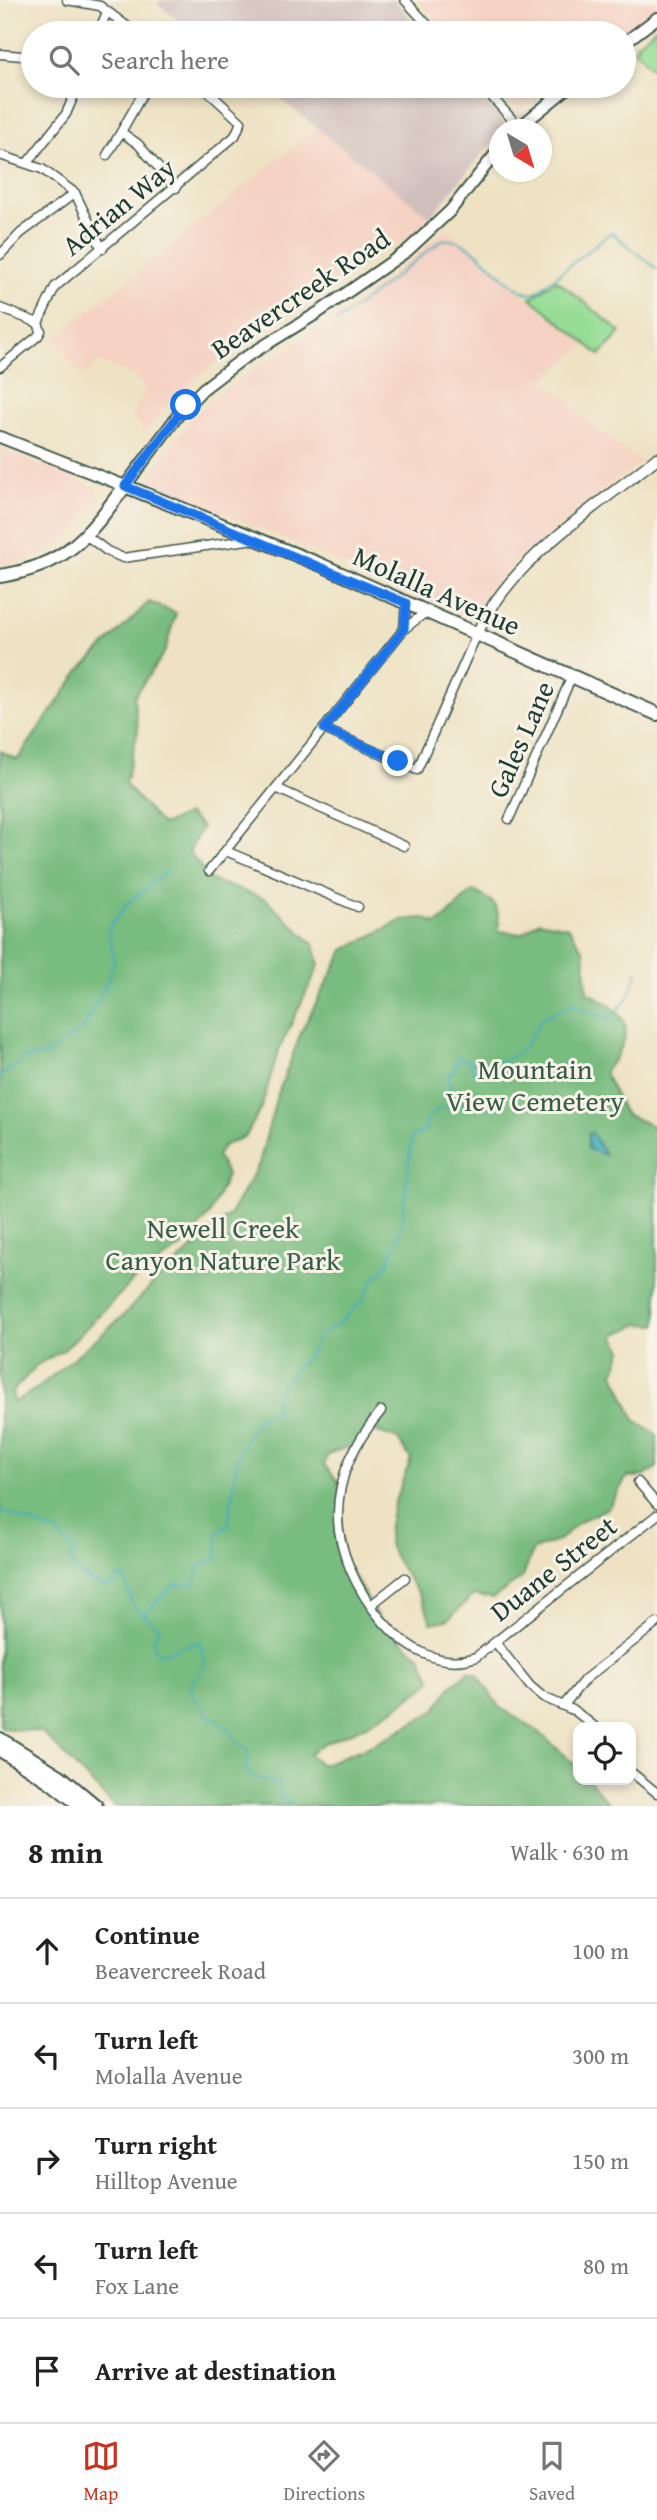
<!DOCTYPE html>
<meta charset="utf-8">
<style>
:root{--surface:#fff;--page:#f2f2f2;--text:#222;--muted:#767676;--line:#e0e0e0;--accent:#c8321e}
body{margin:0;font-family:"Gentium Book Plus",serif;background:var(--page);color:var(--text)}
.controls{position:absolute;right:21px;bottom:21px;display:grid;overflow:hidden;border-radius:14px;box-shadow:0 4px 10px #0003}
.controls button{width:63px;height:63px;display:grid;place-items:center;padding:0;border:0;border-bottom:2px solid var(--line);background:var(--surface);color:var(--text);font:35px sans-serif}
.compass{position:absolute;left:489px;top:119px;width:63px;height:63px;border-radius:50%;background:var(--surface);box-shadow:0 4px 10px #0003;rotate:142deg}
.stop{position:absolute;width:21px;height:21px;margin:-16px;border:5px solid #1a73e8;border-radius:50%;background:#fff}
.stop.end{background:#1a73e8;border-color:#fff;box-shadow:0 2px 7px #0008}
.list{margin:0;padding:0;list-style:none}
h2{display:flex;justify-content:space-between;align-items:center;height:91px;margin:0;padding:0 28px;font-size:30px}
h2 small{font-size:23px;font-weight:400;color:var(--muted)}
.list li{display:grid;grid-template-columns:46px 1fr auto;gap:21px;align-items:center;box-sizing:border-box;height:105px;padding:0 28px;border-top:2px solid var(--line)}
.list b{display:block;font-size:26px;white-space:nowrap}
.list p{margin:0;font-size:23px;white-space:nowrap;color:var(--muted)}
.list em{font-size:23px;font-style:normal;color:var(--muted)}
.icon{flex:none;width:38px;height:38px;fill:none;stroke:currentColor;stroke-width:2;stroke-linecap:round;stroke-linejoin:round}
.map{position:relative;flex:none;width:657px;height:1806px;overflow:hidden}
.search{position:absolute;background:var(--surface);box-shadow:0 4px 10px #0003;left:21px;right:21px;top:21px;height:77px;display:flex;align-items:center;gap:18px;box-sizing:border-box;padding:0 24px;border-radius:38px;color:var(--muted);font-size:26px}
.sheet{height:616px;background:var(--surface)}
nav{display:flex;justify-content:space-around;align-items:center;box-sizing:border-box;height:98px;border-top:2px solid var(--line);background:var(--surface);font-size:19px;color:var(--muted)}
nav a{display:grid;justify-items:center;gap:4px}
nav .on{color:var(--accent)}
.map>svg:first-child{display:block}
.built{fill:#f5d2c3}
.industrial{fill:#d1bfbd}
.green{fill:#97dd96;stroke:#5b8d65;stroke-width:2}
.forest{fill:#79bc7f;stroke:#4c7c5a;stroke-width:2}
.water{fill:#40afbd;stroke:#307678;stroke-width:2}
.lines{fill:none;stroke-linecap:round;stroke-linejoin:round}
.stream{stroke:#40afbd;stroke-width:2}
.minor-casing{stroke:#3e5649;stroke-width:11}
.tertiary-casing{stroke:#3e5649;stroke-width:13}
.secondary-casing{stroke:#3e5649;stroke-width:14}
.primary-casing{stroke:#3e5649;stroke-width:16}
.trunk-casing{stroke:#3e5649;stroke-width:16}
.minor{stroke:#fff;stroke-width:8}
.tertiary{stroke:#fff;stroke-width:10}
.secondary{stroke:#fff;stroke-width:10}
.primary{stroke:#fff;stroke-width:12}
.trunk{stroke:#fff;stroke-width:12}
.route{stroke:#1a73e8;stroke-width:9}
.labels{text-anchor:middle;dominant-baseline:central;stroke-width:6;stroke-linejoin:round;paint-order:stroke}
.street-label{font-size:28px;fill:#1f3d34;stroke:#f7f3e8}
.park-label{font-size:28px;fill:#375d48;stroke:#f7f3e8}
</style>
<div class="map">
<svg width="657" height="1806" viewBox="0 0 657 1806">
<rect width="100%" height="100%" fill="#f7f3e8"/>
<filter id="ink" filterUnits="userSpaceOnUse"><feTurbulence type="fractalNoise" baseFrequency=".0143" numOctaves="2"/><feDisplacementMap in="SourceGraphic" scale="14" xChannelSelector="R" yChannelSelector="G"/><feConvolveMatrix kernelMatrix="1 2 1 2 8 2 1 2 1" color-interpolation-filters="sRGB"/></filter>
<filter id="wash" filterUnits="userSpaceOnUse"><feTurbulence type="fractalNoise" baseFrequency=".00686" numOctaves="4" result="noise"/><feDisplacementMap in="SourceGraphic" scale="28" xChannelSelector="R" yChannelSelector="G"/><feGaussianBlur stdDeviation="1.57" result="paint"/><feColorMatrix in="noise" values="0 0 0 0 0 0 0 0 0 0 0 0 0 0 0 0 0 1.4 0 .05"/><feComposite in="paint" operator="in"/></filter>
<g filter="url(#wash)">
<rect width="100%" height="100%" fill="#eee2c3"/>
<g class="built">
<path d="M417 0H657V5L620 33H448Z"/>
<path d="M494 86H493H555L521 110 511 106Z"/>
<path d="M318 127 430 217 405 240 367 261 324 293 211 365 171 400 145 433 132 416 146 389 136 377 99 362 82 376 54 339Z"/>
<path d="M447 228 522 294 587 344 541 381 566 397 588 422 641 462 515 562 490 590 478 611 465 616 153 483 150 475 194 416 223 390 363 299Z"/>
<path d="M0 448 90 485 97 489 99 497 74 531 54 547 34 557 0 566Z"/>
</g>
<g class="industrial">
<path d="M162 0H394L423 33H196L157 4Z"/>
<path d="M264 86H471L501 119 504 127 430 217Z"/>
</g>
<g class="green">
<path d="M657 27V73L634 49 638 46 636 44Z"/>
<path d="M557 280 621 332 600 355 531 298Z"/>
</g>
<path class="forest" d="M149 602 176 613 165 651 134 697 138 731 125 784 162 825 188 814 202 827 189 852 211 880 266 899 314 945 319 965 278 1052 261 1108 246 1136 223 1146 217 1156 227 1175 210 1214 184 1245 135 1279 65 1349 37 1365 13 1391V1403L39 1387 122 1317 155 1282 229 1216 259 1164 276 1099 302 1030 344 950 402 920 424 918 436 924C451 916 459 901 473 891 498 903 498 904 499 931L521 934 539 921 568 927 584 951 587 992C633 1014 637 1033 604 1072L625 1114 657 1128V1325L639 1324 614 1335 622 1350 614 1374 635 1420 657 1435V1467L645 1476 627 1477 608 1508 580 1521 558 1541 533 1550 523 1577 493 1598 474 1595 447 1620 431 1623C423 1590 401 1575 390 1547 382 1525 403 1481 411 1459L398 1439 370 1429 357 1444 328 1454 324 1465 340 1484 342 1555 382 1625 421 1657 432 1681C408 1700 385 1716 358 1729 339 1738 324 1740 309 1754L321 1765 373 1745 435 1711 450 1687 469 1671 478 1675 499 1707 539 1732 578 1768V1780H589L611 1806H114L42 1732 3 1728 0 1725V751L17 760 81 669Z"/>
<path class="water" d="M592 1133 605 1155 588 1149V1134Z"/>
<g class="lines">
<g class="stream">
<path d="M336 323 442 240C477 236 498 283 529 294L538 291 611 232 657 269"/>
<path d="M0 1076 28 1057 42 1056 57 1048 84 1027 108 980 114 960 108 928 129 902 167 871"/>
<path d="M453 1103 448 1075 455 1070 457 1057 472 1062V1072L511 1057 525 1046 542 1018 575 1003 583 1011 611 1018 628 998 638 971"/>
<path d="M0 1510 58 1533 74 1551 70 1561 77 1573 104 1587 112 1585 118 1577 124 1578 134 1607 160 1628 153 1641 158 1654 199 1642 205 1664 192 1683 191 1692 208 1716 227 1726 238 1744 247 1750 249 1758 244 1769 254 1777 280 1785V1796L293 1806"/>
<path d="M144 1615 175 1584 194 1585 198 1567 218 1558 217 1535 229 1522 237 1459 245 1439 257 1419 275 1412C274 1374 311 1366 318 1336L337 1325 363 1300 376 1275 385 1269 400 1234 412 1137 426 1130C424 1103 466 1101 485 1109"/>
</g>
</g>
</g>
<g filter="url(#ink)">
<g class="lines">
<defs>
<g id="minor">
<path d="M67 0 100 6 136 33"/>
<path d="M405 0 435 33"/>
<path d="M98 33 107 12"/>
<path d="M0 54 33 57"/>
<path d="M482 86 519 127"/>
<path d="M121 132 143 93"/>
<path d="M0 155 42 169 75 193 102 249"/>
<path d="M107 155 121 132 138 144 176 188"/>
<path d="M28 162 66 114 78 86"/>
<path d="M0 255 21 233 75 193"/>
<path d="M0 308 38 323"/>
<path d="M0 367 38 336 41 331 38 323 55 287 235 136 241 122 202 86"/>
<path d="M87 536 107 551 123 558 254 539"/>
<path d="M404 629 406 603"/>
<path d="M324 729 417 770 477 634"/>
<path d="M276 788 404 846"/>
<path d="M509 819 572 676"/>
<path d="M226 851 358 907"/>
<path d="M209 871 404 629 426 612"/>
<path d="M381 1411C355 1442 337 1476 338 1518 339 1579 406 1681 476 1657L657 1515"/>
<path d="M638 1482 657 1504"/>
<path d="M371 1605 405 1578"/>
<path d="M495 1642 530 1686 543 1697 575 1711 595 1727"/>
<path d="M564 1705 585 1679 657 1623"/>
<path d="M631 1772 657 1793"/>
</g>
<path id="tertiary" d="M477 634C511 559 594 509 657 458"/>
<g id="secondary">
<path d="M624 43 657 18"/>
<path d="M516 130 570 86"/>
<path d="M0 437 125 486 179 414 203 389 241 360 319 312 407 251 450 211 500 148"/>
</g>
<path id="primary" d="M0 576C66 566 87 537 125 486L319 564 657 714"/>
<g id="trunk">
<path d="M0 1739 60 1776 96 1806"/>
<path d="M0 1750 49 1781 81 1806"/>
</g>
</defs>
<use href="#minor" class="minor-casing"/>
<use href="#tertiary" class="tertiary-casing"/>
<use href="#secondary" class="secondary-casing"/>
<use href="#primary" class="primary-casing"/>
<use href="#trunk" class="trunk-casing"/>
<use href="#minor" class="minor"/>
<use href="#tertiary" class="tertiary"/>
<use href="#secondary" class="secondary"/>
<use href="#primary" class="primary"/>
<use href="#trunk" class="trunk"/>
</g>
</g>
<g class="lines" filter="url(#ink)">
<path class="route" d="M186 405 125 486 406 603 404 629 324 729 398 761"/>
</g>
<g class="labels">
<g class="street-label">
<text transform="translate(118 206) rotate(-39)">Adrian Way</text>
<text transform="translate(300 293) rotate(-34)">Beavercreek Road</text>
<text transform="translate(437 590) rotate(24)">Molalla Avenue</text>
<text transform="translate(520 739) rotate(-66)">Gales Lane</text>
<text transform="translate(553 1568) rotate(-38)">Duane Street</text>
</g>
<g class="park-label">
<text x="535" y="1068">Mountain<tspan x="535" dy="32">View Cemetery</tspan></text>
<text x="223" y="1227">Newell Creek<tspan x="223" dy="32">Canyon Nature Park</tspan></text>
</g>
</g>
</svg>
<div class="controls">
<button><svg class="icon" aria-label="locate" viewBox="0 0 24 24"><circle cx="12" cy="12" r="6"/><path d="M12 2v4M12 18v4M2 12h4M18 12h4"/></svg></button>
</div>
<svg class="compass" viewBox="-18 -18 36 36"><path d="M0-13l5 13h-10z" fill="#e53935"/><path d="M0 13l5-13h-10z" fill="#767676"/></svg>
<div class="stop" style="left:186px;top:405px"></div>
<div class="stop end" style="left:398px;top:761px"></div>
<div class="search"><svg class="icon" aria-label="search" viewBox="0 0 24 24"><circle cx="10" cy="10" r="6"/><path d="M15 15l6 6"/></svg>Search here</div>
</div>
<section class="sheet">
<h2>8 min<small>Walk · 630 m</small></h2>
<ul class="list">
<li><svg class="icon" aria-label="ahead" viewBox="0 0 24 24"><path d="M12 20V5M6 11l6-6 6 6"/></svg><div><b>Continue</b><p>Beavercreek Road</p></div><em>100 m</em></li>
<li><svg class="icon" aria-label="left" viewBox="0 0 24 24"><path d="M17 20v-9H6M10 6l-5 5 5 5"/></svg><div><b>Turn left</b><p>Molalla Avenue</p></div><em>300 m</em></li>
<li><svg class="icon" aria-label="right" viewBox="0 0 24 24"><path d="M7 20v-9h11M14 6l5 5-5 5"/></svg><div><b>Turn right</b><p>Hilltop Avenue</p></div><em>150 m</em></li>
<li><svg class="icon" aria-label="left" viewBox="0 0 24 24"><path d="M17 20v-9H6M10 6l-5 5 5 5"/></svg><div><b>Turn left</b><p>Fox Lane</p></div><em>80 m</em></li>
<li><svg class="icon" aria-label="arrive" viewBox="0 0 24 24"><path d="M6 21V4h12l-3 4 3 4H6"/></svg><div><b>Arrive at destination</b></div></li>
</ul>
</section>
<nav>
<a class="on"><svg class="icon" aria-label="map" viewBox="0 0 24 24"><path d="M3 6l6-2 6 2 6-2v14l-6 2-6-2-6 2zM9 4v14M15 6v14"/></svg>Map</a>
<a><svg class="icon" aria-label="directions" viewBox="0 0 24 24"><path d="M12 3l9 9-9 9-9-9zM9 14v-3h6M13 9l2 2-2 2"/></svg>Directions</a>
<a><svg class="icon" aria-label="saved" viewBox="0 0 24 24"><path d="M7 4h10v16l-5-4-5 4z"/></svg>Saved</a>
</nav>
